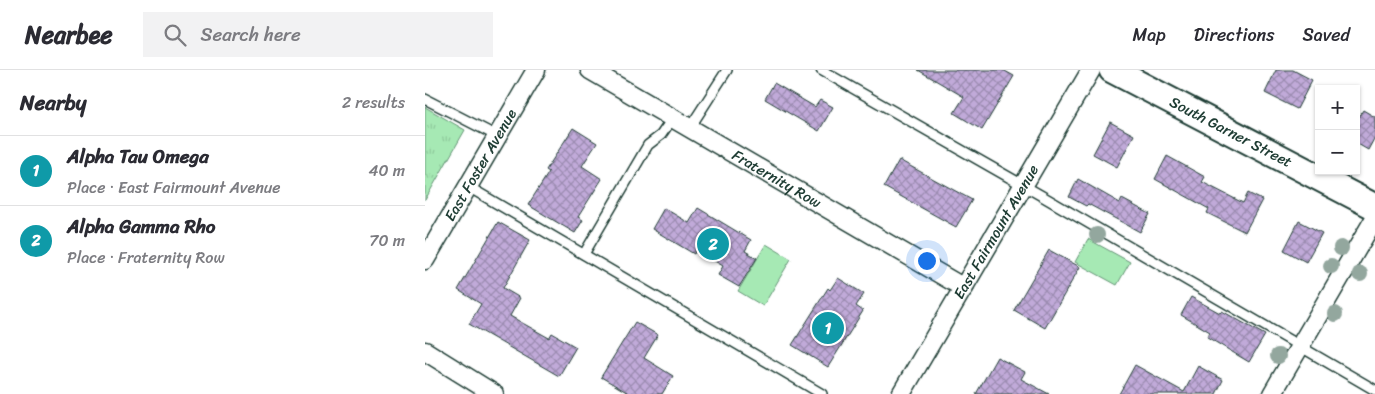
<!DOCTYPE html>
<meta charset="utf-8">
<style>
:root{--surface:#fff;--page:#f2f2f3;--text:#2b2b33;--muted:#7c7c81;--line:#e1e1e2;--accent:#ea580c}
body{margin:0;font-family:Sriracha,sans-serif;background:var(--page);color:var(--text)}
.controls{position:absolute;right:15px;top:15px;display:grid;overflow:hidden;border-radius:0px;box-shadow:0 1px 4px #0004}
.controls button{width:45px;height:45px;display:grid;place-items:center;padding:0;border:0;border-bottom:1px solid var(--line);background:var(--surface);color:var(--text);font:25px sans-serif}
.you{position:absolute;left:501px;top:190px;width:18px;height:18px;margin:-12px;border:4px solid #fff;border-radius:50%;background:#1a73e8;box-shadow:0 0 0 8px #1a73e833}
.badge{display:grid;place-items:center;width:32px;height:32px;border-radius:50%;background:var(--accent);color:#fff;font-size:16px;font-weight:700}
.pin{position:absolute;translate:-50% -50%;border:2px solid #fff;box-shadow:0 1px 5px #0006}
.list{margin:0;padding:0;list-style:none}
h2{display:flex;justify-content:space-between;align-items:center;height:65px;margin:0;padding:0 20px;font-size:21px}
h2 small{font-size:16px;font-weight:400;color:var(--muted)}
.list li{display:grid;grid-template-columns:32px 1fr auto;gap:15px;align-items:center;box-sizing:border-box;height:70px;padding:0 20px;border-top:1px solid var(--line)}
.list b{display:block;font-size:19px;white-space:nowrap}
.list p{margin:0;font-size:16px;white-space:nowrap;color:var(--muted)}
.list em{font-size:16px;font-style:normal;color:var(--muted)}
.icon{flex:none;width:28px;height:28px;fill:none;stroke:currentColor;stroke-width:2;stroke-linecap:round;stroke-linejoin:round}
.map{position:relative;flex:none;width:950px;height:324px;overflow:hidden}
header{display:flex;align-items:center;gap:30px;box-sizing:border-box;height:70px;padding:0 25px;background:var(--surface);border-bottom:1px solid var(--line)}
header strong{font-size:24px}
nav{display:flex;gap:28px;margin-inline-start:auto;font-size:18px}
.search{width:350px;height:45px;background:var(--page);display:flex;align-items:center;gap:12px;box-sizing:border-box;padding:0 18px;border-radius:0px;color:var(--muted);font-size:19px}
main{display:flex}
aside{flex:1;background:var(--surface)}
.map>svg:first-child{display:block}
.grass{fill:url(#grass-tufts);stroke:#629374}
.pitch{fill:#a6e9b4;stroke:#629374}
.building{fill:url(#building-cross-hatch);stroke:#1f3d34}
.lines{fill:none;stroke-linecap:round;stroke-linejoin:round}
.lane-casing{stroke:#1f3d34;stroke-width:12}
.street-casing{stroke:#1f3d34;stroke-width:21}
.secondary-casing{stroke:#1f3d34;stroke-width:29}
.lane{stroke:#fff;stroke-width:9}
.street{stroke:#fff;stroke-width:18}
.secondary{stroke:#fff;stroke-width:25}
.tree{fill:#93a79e}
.labels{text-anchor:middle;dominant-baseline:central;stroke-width:5;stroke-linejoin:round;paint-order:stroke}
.street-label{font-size:15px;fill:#1f3d34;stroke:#fff}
</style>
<header>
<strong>Nearbee</strong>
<div class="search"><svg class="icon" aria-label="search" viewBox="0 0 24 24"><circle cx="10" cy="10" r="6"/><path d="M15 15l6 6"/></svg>Search here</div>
<nav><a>Map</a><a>Directions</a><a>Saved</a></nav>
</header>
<main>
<aside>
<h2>Nearby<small>2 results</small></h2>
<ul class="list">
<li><span class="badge" style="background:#0f9aa8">1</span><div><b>Alpha Tau Omega</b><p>Place · East Fairmount Avenue</p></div><em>40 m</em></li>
<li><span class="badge" style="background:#0f9aa8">2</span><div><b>Alpha Gamma Rho</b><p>Place · Fraternity Row</p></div><em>70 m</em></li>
</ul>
</aside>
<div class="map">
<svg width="950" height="324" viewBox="0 0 950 324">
<defs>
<pattern id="grass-tufts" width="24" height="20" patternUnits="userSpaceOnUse" patternTransform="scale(1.25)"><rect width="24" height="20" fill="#a6e9b4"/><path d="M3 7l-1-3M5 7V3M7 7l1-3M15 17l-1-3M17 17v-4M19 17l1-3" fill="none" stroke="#8ec99b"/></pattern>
<pattern id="building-cross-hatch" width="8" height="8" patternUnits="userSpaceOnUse" patternTransform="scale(1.25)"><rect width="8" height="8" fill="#c1aad9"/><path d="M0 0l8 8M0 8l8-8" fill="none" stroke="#9c8cb1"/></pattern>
</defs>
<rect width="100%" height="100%" fill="#fff"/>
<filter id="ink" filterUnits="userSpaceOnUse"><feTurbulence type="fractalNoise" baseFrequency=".02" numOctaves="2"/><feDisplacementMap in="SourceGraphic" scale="10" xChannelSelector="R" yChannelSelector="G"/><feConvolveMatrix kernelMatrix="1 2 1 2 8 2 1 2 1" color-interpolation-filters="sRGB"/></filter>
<g filter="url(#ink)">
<path class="grass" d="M0 37 40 60 0 130Z"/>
<g class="pitch">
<path d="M663 169 705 192 692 215 650 192Z"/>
<path d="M341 174 366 189 338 236 313 221Z"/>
</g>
<g class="building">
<path d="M493 0H578L589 6 557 60 529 43 539 27Z"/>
<path d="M851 0H868L887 10 872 39 840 23Z"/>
<path d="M349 13 390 37 395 30 408 37 394 61 340 29Z"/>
<path d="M938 40 950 47V67L943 80 931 73V51Z"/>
<path d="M685 52 709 65 692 97 668 84Z"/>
<path d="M148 58 172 73 157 96 177 109 153 147 158 150 150 163 103 135 124 102 121 100Z"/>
<path d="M742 86 780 107 777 112 818 133 823 123 837 130 820 162 782 143 784 139 730 109Z"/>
<path d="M474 90 547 130 531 157 459 117Z"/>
<path d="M653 109 695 133 697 129 725 144 715 162 663 134 661 136 644 127Z"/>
<path d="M239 138 264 153 273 138 326 170 320 181 332 188 314 217 293 205 298 196 271 180 269 184 227 159Z"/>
<path d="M874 151 897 163 881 192 859 180Z"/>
<path d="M73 152 105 170 78 218 95 228 85 246 124 268 127 263 151 277 134 306 44 254 56 234 33 220Z"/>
<path d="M624 180 655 197 620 258 589 240Z"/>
<path d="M413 208 439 224 431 236 438 241 403 297 367 275 403 218 405 220Z"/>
<path d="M766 227 795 243 797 241 840 265 824 292 782 267 785 262 756 245Z"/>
<path d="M210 252 233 265 219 288 248 306 237 324H205L176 307Z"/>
<path d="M572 287 600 302 596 309 624 324H551Z"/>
<path d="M710 295 759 322 773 296 798 310 791 324H694Z"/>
</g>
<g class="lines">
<defs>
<g id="lane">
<path d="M396 0 617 126 950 320"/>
<path d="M0 29 72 66"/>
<path d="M264 59 302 0"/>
<path d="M42 116 397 324"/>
<path d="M159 184 223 75 236 65 247 49"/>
</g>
<g id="street">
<path id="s1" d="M165 0 539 218"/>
<path id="s2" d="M0 190 111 0"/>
<path d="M0 281 69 324"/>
<path id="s3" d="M476 324 666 0"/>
<path d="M847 324 950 148"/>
</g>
<g id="secondary">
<path id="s4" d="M687 0 950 137"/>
</g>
</defs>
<use href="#lane" class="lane-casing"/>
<use href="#street" class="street-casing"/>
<use href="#secondary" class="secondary-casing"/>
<use href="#lane" class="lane"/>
<use href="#street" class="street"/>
<use href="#secondary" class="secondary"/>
</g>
<g class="tree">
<circle cx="672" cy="165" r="8"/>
<circle cx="916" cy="178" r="8"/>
<circle cx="906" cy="196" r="8"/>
<circle cx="935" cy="204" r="8"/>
<circle cx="910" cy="244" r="8"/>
<circle cx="853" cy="286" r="8"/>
</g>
</g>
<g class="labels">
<g class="street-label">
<text stroke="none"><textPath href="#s4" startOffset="134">South Garner Street</textPath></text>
<text stroke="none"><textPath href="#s2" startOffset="110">East Foster Avenue</textPath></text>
<text stroke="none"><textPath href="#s1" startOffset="216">Fraternity Row</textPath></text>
<text stroke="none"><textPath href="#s3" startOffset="188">East Fairmount Avenue</textPath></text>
</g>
</g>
</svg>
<div class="controls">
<button>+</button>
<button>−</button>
</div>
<div class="you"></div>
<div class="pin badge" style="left:403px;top:258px;background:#0f9aa8">1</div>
<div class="pin badge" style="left:288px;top:174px;background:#0f9aa8">2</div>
</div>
</main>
